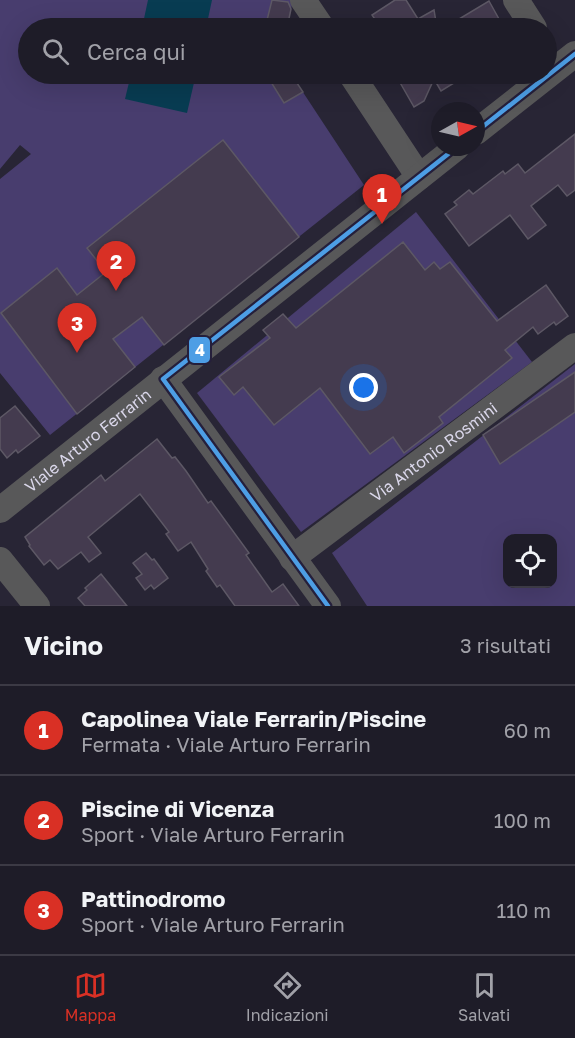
<!DOCTYPE html>
<html lang="it">
<meta charset="utf-8">
<style>
:root{--surface:#1e1c28;--page:#262530;--text:#f1f3f6;--muted:#a1a1a8;--line:#3c3a45;--accent:#d93025}
body{margin:0;font-family:"Golos Text",sans-serif;background:var(--page);color:var(--text)}
.controls{position:absolute;right:18px;bottom:18px;display:grid;overflow:hidden;border-radius:12px;box-shadow:0 6px 24px #0002}
.controls button{width:54px;height:54px;display:grid;place-items:center;padding:0;border:0;border-bottom:2px solid var(--line);background:var(--surface);color:var(--text);font:30px sans-serif}
.compass{position:absolute;left:431px;top:102px;width:54px;height:54px;border-radius:50%;background:var(--surface);box-shadow:0 6px 24px #0002;rotate:82deg}
.you{position:absolute;left:364px;top:388px;width:21px;height:21px;margin:-15px;border:4px solid #fff;border-radius:50%;background:#1a73e8;box-shadow:0 0 0 9px #1a73e833}
.badge{display:grid;place-items:center;width:39px;height:39px;border-radius:50%;background:var(--accent);color:#fff;font-size:20px;font-weight:700}
.pin{position:absolute;translate:-50% -50px;filter:drop-shadow(0 2px 3px #0008)}
.pin::after{content:'';position:absolute;top:32px;width:21px;height:18px;background:inherit;clip-path:polygon(0 0,100% 0,50% 100%)}
.list{margin:0;padding:0;list-style:none}
h2{display:flex;justify-content:space-between;align-items:center;height:78px;margin:0;padding:0 24px;font-size:26px}
h2 small{font-size:20px;font-weight:400;color:var(--muted)}
.list li{display:grid;grid-template-columns:39px 1fr auto;gap:18px;align-items:center;box-sizing:border-box;height:90px;padding:0 24px;border-top:2px solid var(--line)}
.list b{display:block;font-size:22px;white-space:nowrap}
.list p{margin:0;font-size:20px;white-space:nowrap;color:var(--muted)}
.list em{font-size:20px;font-style:normal;color:var(--muted)}
.icon{flex:none;width:33px;height:33px;fill:none;stroke:currentColor;stroke-width:2;stroke-linecap:round;stroke-linejoin:round}
.map{position:relative;flex:none;width:575px;height:606px;overflow:hidden}
.search{position:absolute;background:var(--surface);box-shadow:0 6px 24px #0002;left:18px;right:18px;top:18px;height:66px;display:flex;align-items:center;gap:15px;box-sizing:border-box;padding:0 21px;border-radius:33px;color:var(--muted);font-size:22px}
.sheet{height:348px;background:var(--surface)}
nav{display:flex;justify-content:space-around;align-items:center;box-sizing:border-box;height:84px;border-top:2px solid var(--line);background:var(--surface);font-size:16px;color:var(--muted)}
nav a{display:grid;justify-items:center;gap:3px}
nav .on{color:var(--accent)}
.map>svg:first-child{display:block}
.green{fill:#483d6e;fill-rule:evenodd}
.water{fill:#083c52}
.building{fill:#443b4f;stroke:#5d5865;stroke-width:1.5}
.lines{fill:none;stroke-linecap:round;stroke-linejoin:round}
.minor{stroke:#585859;stroke-width:26}
.bus-1-casing{stroke:#251f3b;stroke-width:9}
.bus-1{stroke:#4d9ee5;stroke-width:4.5}
.labels{text-anchor:middle;dominant-baseline:central;stroke-width:5;stroke-linejoin:round;paint-order:stroke}
.street-label{font-size:16px;fill:#dad7ea;stroke:#251f3b}
.line-badge{stroke:#251f3b;stroke-width:2}
.badge-label{font-size:16px;text-anchor:middle;font-weight:bold;fill:#fff}
</style>
<div class="map">
<svg width="575" height="606" viewBox="0 0 575 606">
<rect width="100%" height="100%" fill="#282535"/>
<g class="green">
<path d="M0 0H293L287 28H28V74H291L364 185 50 435 0 373V179L31 154 20 145 0 169Z"/>
<path d="M416 212 532 362 301 532 197 393Z"/>
<path d="M575 364V606H367L332 553ZM508 538H552V584H508Z"/>
</g>
<g class="water">
<path d="M148 0H212L206 28H142Z"/>
<path d="M131 74H196L187 113 125 99Z"/>
</g>
<g class="building">
<path d="M272 0 288 2 291 9 287 28H265Z"/>
<path d="M395 0H406L418 19 434 10 437 28H381L372 15Z"/>
<path d="M489 1 504 28H465L459 19Z"/>
<path d="M266 74H291L303 92 284 103Z"/>
<path d="M406 74H449L454 83 441 91 434 79 424 101 414 107 398 79Z"/>
<path d="M575 134V190L567 196 558 185 531 206 546 225 528 239 510 215 469 246 445 214 457 205 454 202 469 190 473 194 503 171 505 174 518 164 525 173Z"/>
<path d="M223 140 299 237 164 345 142 317 113 339 135 367 77 414 1 313 57 268 77 295 106 272 87 248Z"/>
<path d="M403 242 425 270 434 262 440 269 450 262 497 321 546 285 568 316 556 325 554 322 538 334 533 327 505 350 512 358 439 417 443 423 404 453 393 437 370 454 320 388 274 425 243 387 234 395 219 377 270 338 263 330 283 314 296 328Z"/>
<path d="M575 372V412L500 464 483 435Z"/>
<path d="M15 406 40 436 18 453 16 450 7 458 0 449V418Z"/>
<path d="M157 439 172 458 175 457 186 471 208 503 211 501 249 553 246 555 272 592 283 584 299 606H235L220 585 217 587 206 571 208 569 191 542 178 551 166 534 169 532 140 494 88 537 101 553 89 562 81 552 58 569 50 560 44 565 29 546 30 545 25 537 101 475 105 481Z"/>
<path d="M146 553 152 560 154 559 168 578 154 589 151 585 145 590 136 578 142 574 133 563Z"/>
<path d="M101 574 127 606H85L78 598 87 590 85 588Z"/>
</g>
<g class="lines">
<g class="minor">
<path d="M303 0 322 28"/>
<path d="M516 0 534 28"/>
<path d="M351 74 419 177"/>
<path d="M476 132 575 54"/>
<path d="M163 379 328 606"/>
<path id="s1" d="M0 510 457 147"/>
<path id="s2" d="M292 558 575 346"/>
<path d="M0 560 37 606"/>
</g>
<defs>
<g id="bus-1">
<path d="M476 132 575 54"/>
<path d="M328 606 163 379 457 147"/>
</g>
</defs>
<use href="#bus-1" class="bus-1-casing"/>
<use href="#bus-1" class="bus-1"/>
</g>
<g class="labels">
<g class="street-label">
<text stroke="none"><textPath href="#s1" startOffset="112">Viale Arturo Ferrarin</textPath></text>
<text stroke="none"><textPath href="#s2" startOffset="177">Via Antonio Rosmini</textPath></text>
</g>
</g>
<rect class="line-badge" x="188" y="336" width="23" height="28" rx="6" fill="#4d9ee5"/>
<g class="badge-label">
<text x="200" y="356">4</text>
</g>
</svg>
<div class="controls">
<button><svg class="icon" aria-label="locate" viewBox="0 0 24 24"><circle cx="12" cy="12" r="6"/><path d="M12 2v4M12 18v4M2 12h4M18 12h4"/></svg></button>
</div>
<svg class="compass" viewBox="-18 -18 36 36"><path d="M0-13l5 13h-10z" fill="#e53935"/><path d="M0 13l5-13h-10z" fill="#a1a1a8"/></svg>
<div class="you"></div>
<div class="pin badge" style="left:382px;top:224px">1</div>
<div class="pin badge" style="left:116px;top:291px">2</div>
<div class="pin badge" style="left:77px;top:353px">3</div>
<div class="search"><svg class="icon" aria-label="search" viewBox="0 0 24 24"><circle cx="10" cy="10" r="6"/><path d="M15 15l6 6"/></svg>Cerca qui</div>
</div>
<section class="sheet">
<h2>Vicino<small>3 risultati</small></h2>
<ul class="list">
<li><span class="badge">1</span><div><b>Capolinea Viale Ferrarin/Piscine</b><p>Fermata · Viale Arturo Ferrarin</p></div><em>60 m</em></li>
<li><span class="badge">2</span><div><b>Piscine di Vicenza</b><p>Sport · Viale Arturo Ferrarin</p></div><em>100 m</em></li>
<li><span class="badge">3</span><div><b>Pattinodromo</b><p>Sport · Viale Arturo Ferrarin</p></div><em>110 m</em></li>
</ul>
</section>
<nav>
<a class="on"><svg class="icon" aria-label="map" viewBox="0 0 24 24"><path d="M3 6l6-2 6 2 6-2v14l-6 2-6-2-6 2zM9 4v14M15 6v14"/></svg>Mappa</a>
<a><svg class="icon" aria-label="directions" viewBox="0 0 24 24"><path d="M12 3l9 9-9 9-9-9zM9 14v-3h6M13 9l2 2-2 2"/></svg>Indicazioni</a>
<a><svg class="icon" aria-label="saved" viewBox="0 0 24 24"><path d="M7 4h10v16l-5-4-5 4z"/></svg>Salvati</a>
</nav>
